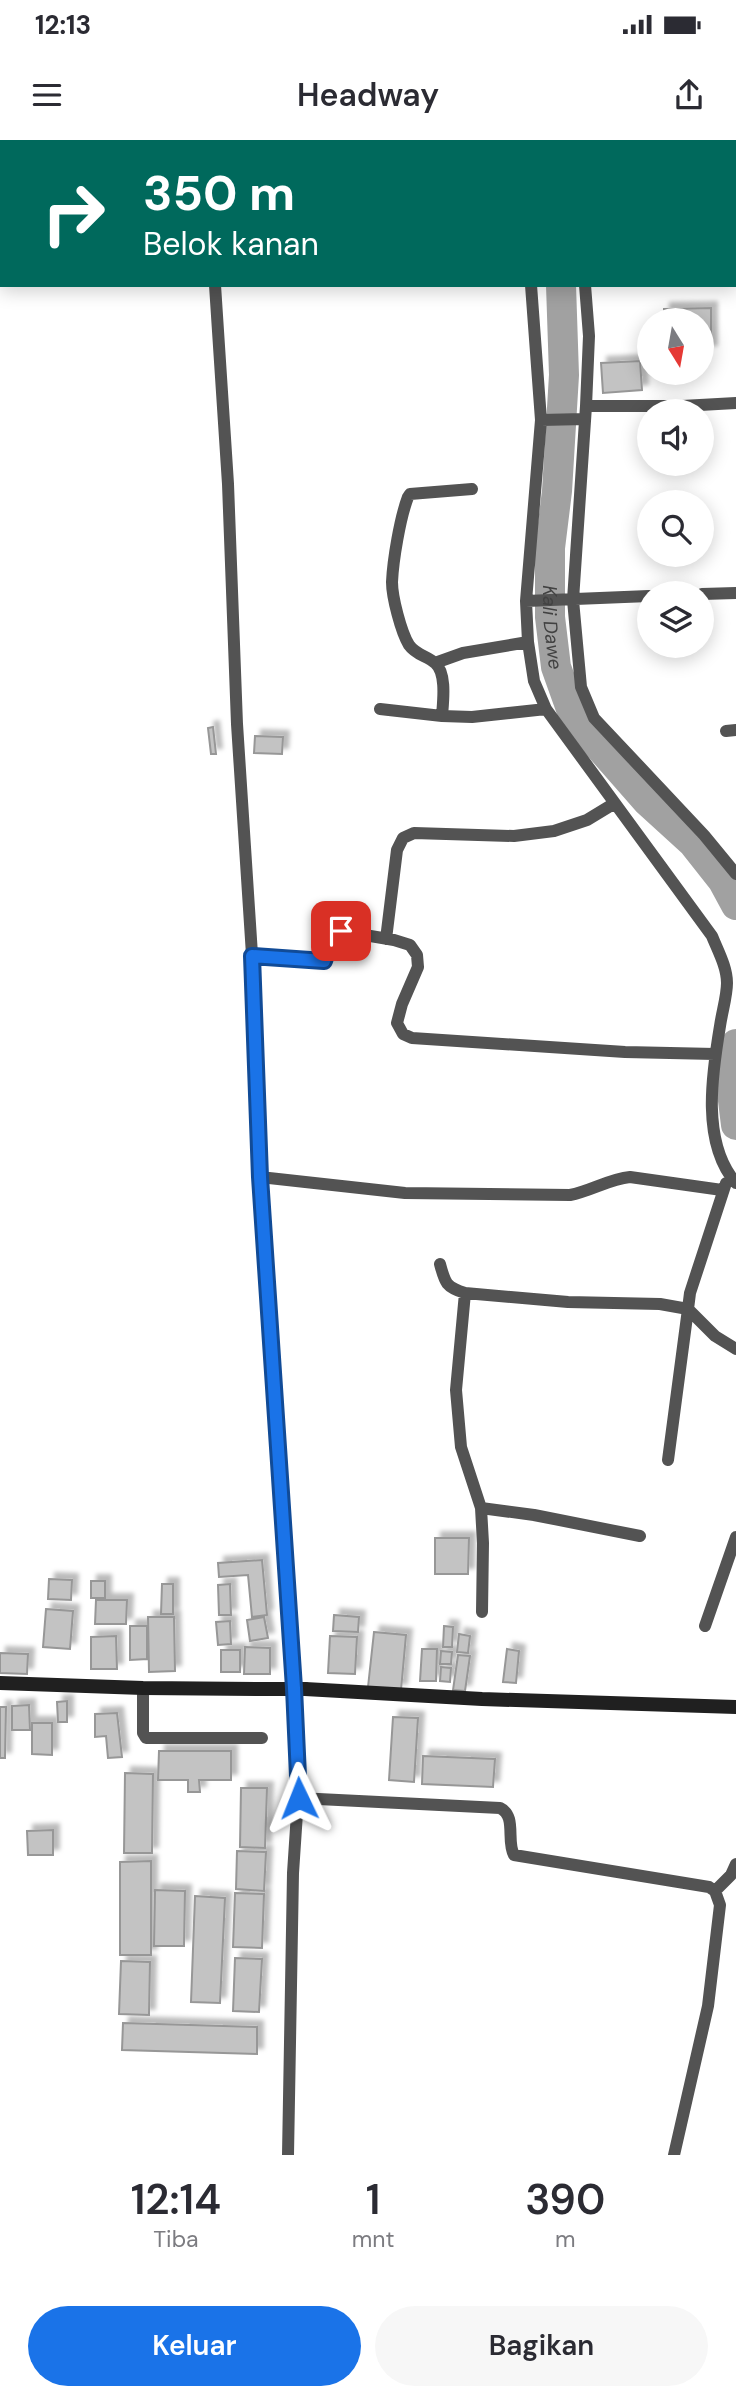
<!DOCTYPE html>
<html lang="id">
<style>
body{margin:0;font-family:"DM Sans",sans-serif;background:#f7f7f7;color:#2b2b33;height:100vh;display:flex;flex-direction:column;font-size:26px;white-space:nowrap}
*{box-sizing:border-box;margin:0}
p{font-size:23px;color:#7c7c81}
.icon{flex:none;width:38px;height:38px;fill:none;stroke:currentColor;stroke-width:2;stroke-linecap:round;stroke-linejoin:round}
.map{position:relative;height:2015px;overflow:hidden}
.sheet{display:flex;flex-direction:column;background:#fff;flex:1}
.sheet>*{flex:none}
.top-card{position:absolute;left:0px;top:0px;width:737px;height:147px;box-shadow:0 4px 18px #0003;background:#00695c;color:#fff;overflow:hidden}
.needle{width:46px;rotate:169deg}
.buttons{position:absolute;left:637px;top:168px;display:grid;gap:14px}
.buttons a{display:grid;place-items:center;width:77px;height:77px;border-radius:50%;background:#fff;box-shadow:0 4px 18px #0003;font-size:35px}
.pin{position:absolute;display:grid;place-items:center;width:60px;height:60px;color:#fff;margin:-30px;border-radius:14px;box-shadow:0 4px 10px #0006}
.me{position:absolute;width:77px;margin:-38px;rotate:358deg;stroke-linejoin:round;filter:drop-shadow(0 0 5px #0008)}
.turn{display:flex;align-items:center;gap:24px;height:147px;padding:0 28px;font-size:32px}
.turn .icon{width:91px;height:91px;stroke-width:2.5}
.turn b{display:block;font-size:49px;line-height:60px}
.eta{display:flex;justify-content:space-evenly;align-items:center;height:119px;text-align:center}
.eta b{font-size:42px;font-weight:600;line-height:49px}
.primary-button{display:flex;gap:14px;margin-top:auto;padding:14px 28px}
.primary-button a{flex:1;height:80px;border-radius:42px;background:#1a73e8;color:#fff;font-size:28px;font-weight:600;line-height:80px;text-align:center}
.primary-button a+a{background:#f7f7f7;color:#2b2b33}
.status{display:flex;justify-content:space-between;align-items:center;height:49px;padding:0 35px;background:#fff;direction:ltr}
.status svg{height:19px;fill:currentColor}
header{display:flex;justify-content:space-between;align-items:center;height:91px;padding:0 28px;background:#fff;font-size:32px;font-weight:600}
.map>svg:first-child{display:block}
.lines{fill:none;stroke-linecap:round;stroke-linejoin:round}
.river{stroke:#a1a1a1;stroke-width:30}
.building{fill:#c3c3c3;stroke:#979797;stroke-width:2;filter:url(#shadow)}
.minor{stroke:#535353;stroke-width:12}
.secondary{stroke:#202020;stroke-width:14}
.secondary-bridge{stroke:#202020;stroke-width:14}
.route-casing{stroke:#114b97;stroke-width:18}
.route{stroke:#1a73e8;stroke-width:12}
.labels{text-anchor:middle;stroke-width:5;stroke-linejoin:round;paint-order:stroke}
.water-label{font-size:19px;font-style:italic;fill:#424242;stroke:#fff}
</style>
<div class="status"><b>12:13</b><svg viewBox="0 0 49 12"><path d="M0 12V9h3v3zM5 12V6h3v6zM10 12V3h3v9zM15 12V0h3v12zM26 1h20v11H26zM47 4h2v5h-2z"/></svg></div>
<header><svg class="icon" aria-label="menu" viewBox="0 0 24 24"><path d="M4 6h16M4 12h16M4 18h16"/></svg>Headway<svg class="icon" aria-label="share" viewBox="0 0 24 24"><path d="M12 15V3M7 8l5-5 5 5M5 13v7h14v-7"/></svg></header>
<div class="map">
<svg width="736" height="2015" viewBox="0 0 736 2015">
<defs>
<filter id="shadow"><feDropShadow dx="6" dy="-6" stdDeviation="2" flood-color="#0004"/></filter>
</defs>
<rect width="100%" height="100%" fill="#fff"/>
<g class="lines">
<!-- river -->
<g class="river">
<path d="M 501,0 L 502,2"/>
<path id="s1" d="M 561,145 L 564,235 L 557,351 L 550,408 L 550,477 L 556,527 L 571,569 L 597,604 L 648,662 L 693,703 L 723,741 L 736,765"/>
<path d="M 736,904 L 729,928 L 736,985"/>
</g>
</g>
<!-- building -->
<path class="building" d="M 711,168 L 711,211 L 702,211 L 702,180 L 664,180 L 664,169 Z
M 640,221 L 642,250 L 603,253 L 601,223 Z
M 213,587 L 216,614 L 211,614 L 208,588 Z
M 255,596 L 283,597 L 282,614 L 254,613 Z
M 435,1398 L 469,1398 L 468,1434 L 435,1434 Z
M 262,1420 L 267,1475 L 252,1477 L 248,1435 L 219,1437 L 218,1423 Z
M 49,1439 L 72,1440 L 71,1460 L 48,1459 Z
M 91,1441 L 105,1441 L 105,1458 L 91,1458 Z
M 162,1444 L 173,1444 L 173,1474 L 161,1474 Z
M 230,1444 L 231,1475 L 219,1475 L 218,1445 Z
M 96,1460 L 127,1460 L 126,1484 L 95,1484 Z
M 46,1469 L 73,1471 L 70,1509 L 43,1507 Z
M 334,1475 L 359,1477 L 358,1492 L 333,1491 Z
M 148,1477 L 174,1477 L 175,1531 L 149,1532 Z
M 264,1477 L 268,1498 L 250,1501 L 247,1480 Z
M 230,1481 L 231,1504 L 218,1505 L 216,1482 Z
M 130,1486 L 147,1486 L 147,1519 L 130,1520 Z
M 444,1486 L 453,1487 L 452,1507 L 443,1507 Z
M 374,1492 L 406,1495 L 401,1550 L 368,1547 Z
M 459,1494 L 470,1496 L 468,1513 L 457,1512 Z
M 116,1496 L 117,1529 L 91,1529 L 91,1497 Z
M 330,1496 L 357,1497 L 355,1534 L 328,1533 Z
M 245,1507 L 270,1508 L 270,1534 L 244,1534 Z
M 422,1509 L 437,1509 L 436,1541 L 420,1541 Z
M 507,1509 L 519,1511 L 516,1543 L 503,1542 Z
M 221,1510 L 240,1510 L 240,1532 L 221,1532 Z
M 441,1511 L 452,1512 L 451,1524 L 440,1524 Z
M 0,1513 L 28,1514 L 27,1534 L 0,1533 Z
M 458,1515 L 470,1516 L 465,1551 L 453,1550 Z
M 441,1527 L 451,1528 L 450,1542 L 440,1541 Z
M 67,1561 L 67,1582 L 58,1582 L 57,1562 Z
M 29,1565 L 30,1590 L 12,1590 L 12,1566 Z
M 0,1567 L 6,1567 L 5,1618 L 0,1618 Z
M 117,1573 L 122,1617 L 108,1618 L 106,1596 L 95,1597 L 95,1574 Z
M 393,1577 L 418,1578 L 414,1642 L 389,1640 Z
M 32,1583 L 52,1583 L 52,1615 L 32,1614 Z
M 159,1611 L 231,1611 L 231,1640 L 199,1640 L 200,1652 L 188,1652 L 188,1640 L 158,1640 Z
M 423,1616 L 495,1619 L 493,1647 L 422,1644 Z
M 125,1633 L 153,1634 L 152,1713 L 124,1713 Z
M 241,1648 L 267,1648 L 265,1708 L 240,1707 Z
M 53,1690 L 53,1715 L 28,1715 L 27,1691 Z
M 237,1711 L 266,1712 L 264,1751 L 236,1749 Z
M 151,1721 L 151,1815 L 120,1815 L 120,1722 Z
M 155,1750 L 185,1751 L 184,1806 L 154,1806 Z
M 235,1753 L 264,1754 L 262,1808 L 233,1807 Z
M 195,1756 L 225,1758 L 220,1863 L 191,1862 Z
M 235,1818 L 262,1819 L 259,1872 L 233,1871 Z
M 121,1821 L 150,1822 L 149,1875 L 119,1874 Z
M 123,1883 L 257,1887 L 257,1914 L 122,1910 Z"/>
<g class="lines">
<!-- minor -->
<path class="minor" d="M 204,0 L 205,2
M 455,0 L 457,2
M 515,0 L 516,2
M 735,51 L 736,51
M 215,145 L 228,344 L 237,584 L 253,830 L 260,1037 L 294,1548 L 298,1658 L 293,1733 L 288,2015
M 531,145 L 541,280 L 526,461 L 528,502 L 534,541 L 546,569 L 712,796 C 718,811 727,827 727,843 C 727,856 722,872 720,886 C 712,934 701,1003 736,1043
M 585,145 L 589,196 L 586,266 L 573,460 L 581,547 L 594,578 L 704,695 L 736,734
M 586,266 L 682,266 L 736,263
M 541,280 L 584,279
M 472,349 L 410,354 L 408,357 C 400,378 393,420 392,442 C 392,457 401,492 409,505 C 416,515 427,516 435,523 C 447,533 443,562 442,576 L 472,577 L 546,569
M 702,454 L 736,453
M 526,461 L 649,456
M 435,523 L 463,513 L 528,502
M 380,569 L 442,576
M 726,591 L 736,590
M 386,799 L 397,710 L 403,698 L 414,693 L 514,696 L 554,691 L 587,680 L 615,663
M 252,816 L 324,821 L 332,797 L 341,791 L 394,800 L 410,805 L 417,815 L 418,827 L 402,864 L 397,883 L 403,894 L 412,898 L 625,912 L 715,914
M 260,1037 L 405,1053 L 570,1055 C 591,1051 609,1039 630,1037 L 722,1050
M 440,1124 C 445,1143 446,1147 465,1153 L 568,1162 L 660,1164 L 688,1169 L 690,1153 L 726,1043
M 465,1153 L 456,1250 L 461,1307 L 481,1368 L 483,1403 L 482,1472
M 688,1169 L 715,1196 L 736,1209
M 668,1320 L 688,1169
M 481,1368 L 534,1375 L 640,1396
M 705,1486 L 736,1397
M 143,1548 L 143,1593 L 146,1598 L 262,1598
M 298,1658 L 500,1668 C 517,1676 506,1701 514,1715 L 709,1747 L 715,1751 L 720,1765 L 708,1866 L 674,2015
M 715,1751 L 731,1735 L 736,1724"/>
<!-- secondary -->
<path class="secondary" d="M 0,1543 L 143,1548 L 268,1549
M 305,1549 L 482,1559 L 736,1567"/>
<!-- secondary-bridge -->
<path class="secondary-bridge" d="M 268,1549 L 305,1549"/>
</g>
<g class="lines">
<defs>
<path id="route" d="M 299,1658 L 294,1548 L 260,1037 L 252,816 L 324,821 L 332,797 L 341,791"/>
</defs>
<!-- route casing -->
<use href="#route" class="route-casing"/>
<!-- route -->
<use href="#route" class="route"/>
</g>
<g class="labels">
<!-- water labels -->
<g class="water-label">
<text dy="7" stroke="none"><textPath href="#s1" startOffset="343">Kali Dawe</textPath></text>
</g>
</g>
</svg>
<div class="buttons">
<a><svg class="needle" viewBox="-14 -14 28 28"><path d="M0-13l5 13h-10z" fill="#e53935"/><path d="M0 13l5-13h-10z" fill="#7c7c81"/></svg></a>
<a><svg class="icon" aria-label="sound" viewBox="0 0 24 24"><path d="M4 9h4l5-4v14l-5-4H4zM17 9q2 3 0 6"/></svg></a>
<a><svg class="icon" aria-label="search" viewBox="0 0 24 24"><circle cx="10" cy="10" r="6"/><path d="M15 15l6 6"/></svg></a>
<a><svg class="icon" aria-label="layers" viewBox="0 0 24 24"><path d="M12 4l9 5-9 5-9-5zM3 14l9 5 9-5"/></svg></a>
</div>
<div class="pin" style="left:341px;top:791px;background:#d93025"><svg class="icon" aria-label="arrive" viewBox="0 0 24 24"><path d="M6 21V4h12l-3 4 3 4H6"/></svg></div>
<svg class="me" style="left:299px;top:1658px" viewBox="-20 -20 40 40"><path d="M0-17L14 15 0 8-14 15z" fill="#1a73e8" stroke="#fff" stroke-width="4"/></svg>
<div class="top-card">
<div class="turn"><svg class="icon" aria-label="right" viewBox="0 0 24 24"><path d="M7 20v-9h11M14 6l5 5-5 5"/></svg><div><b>350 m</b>Belok kanan</div></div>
</div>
</div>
<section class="sheet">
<div class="eta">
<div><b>12:14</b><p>Tiba</p></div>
<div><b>1</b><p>mnt</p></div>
<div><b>390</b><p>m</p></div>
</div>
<div class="primary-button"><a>Keluar</a><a>Bagikan</a></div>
</section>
